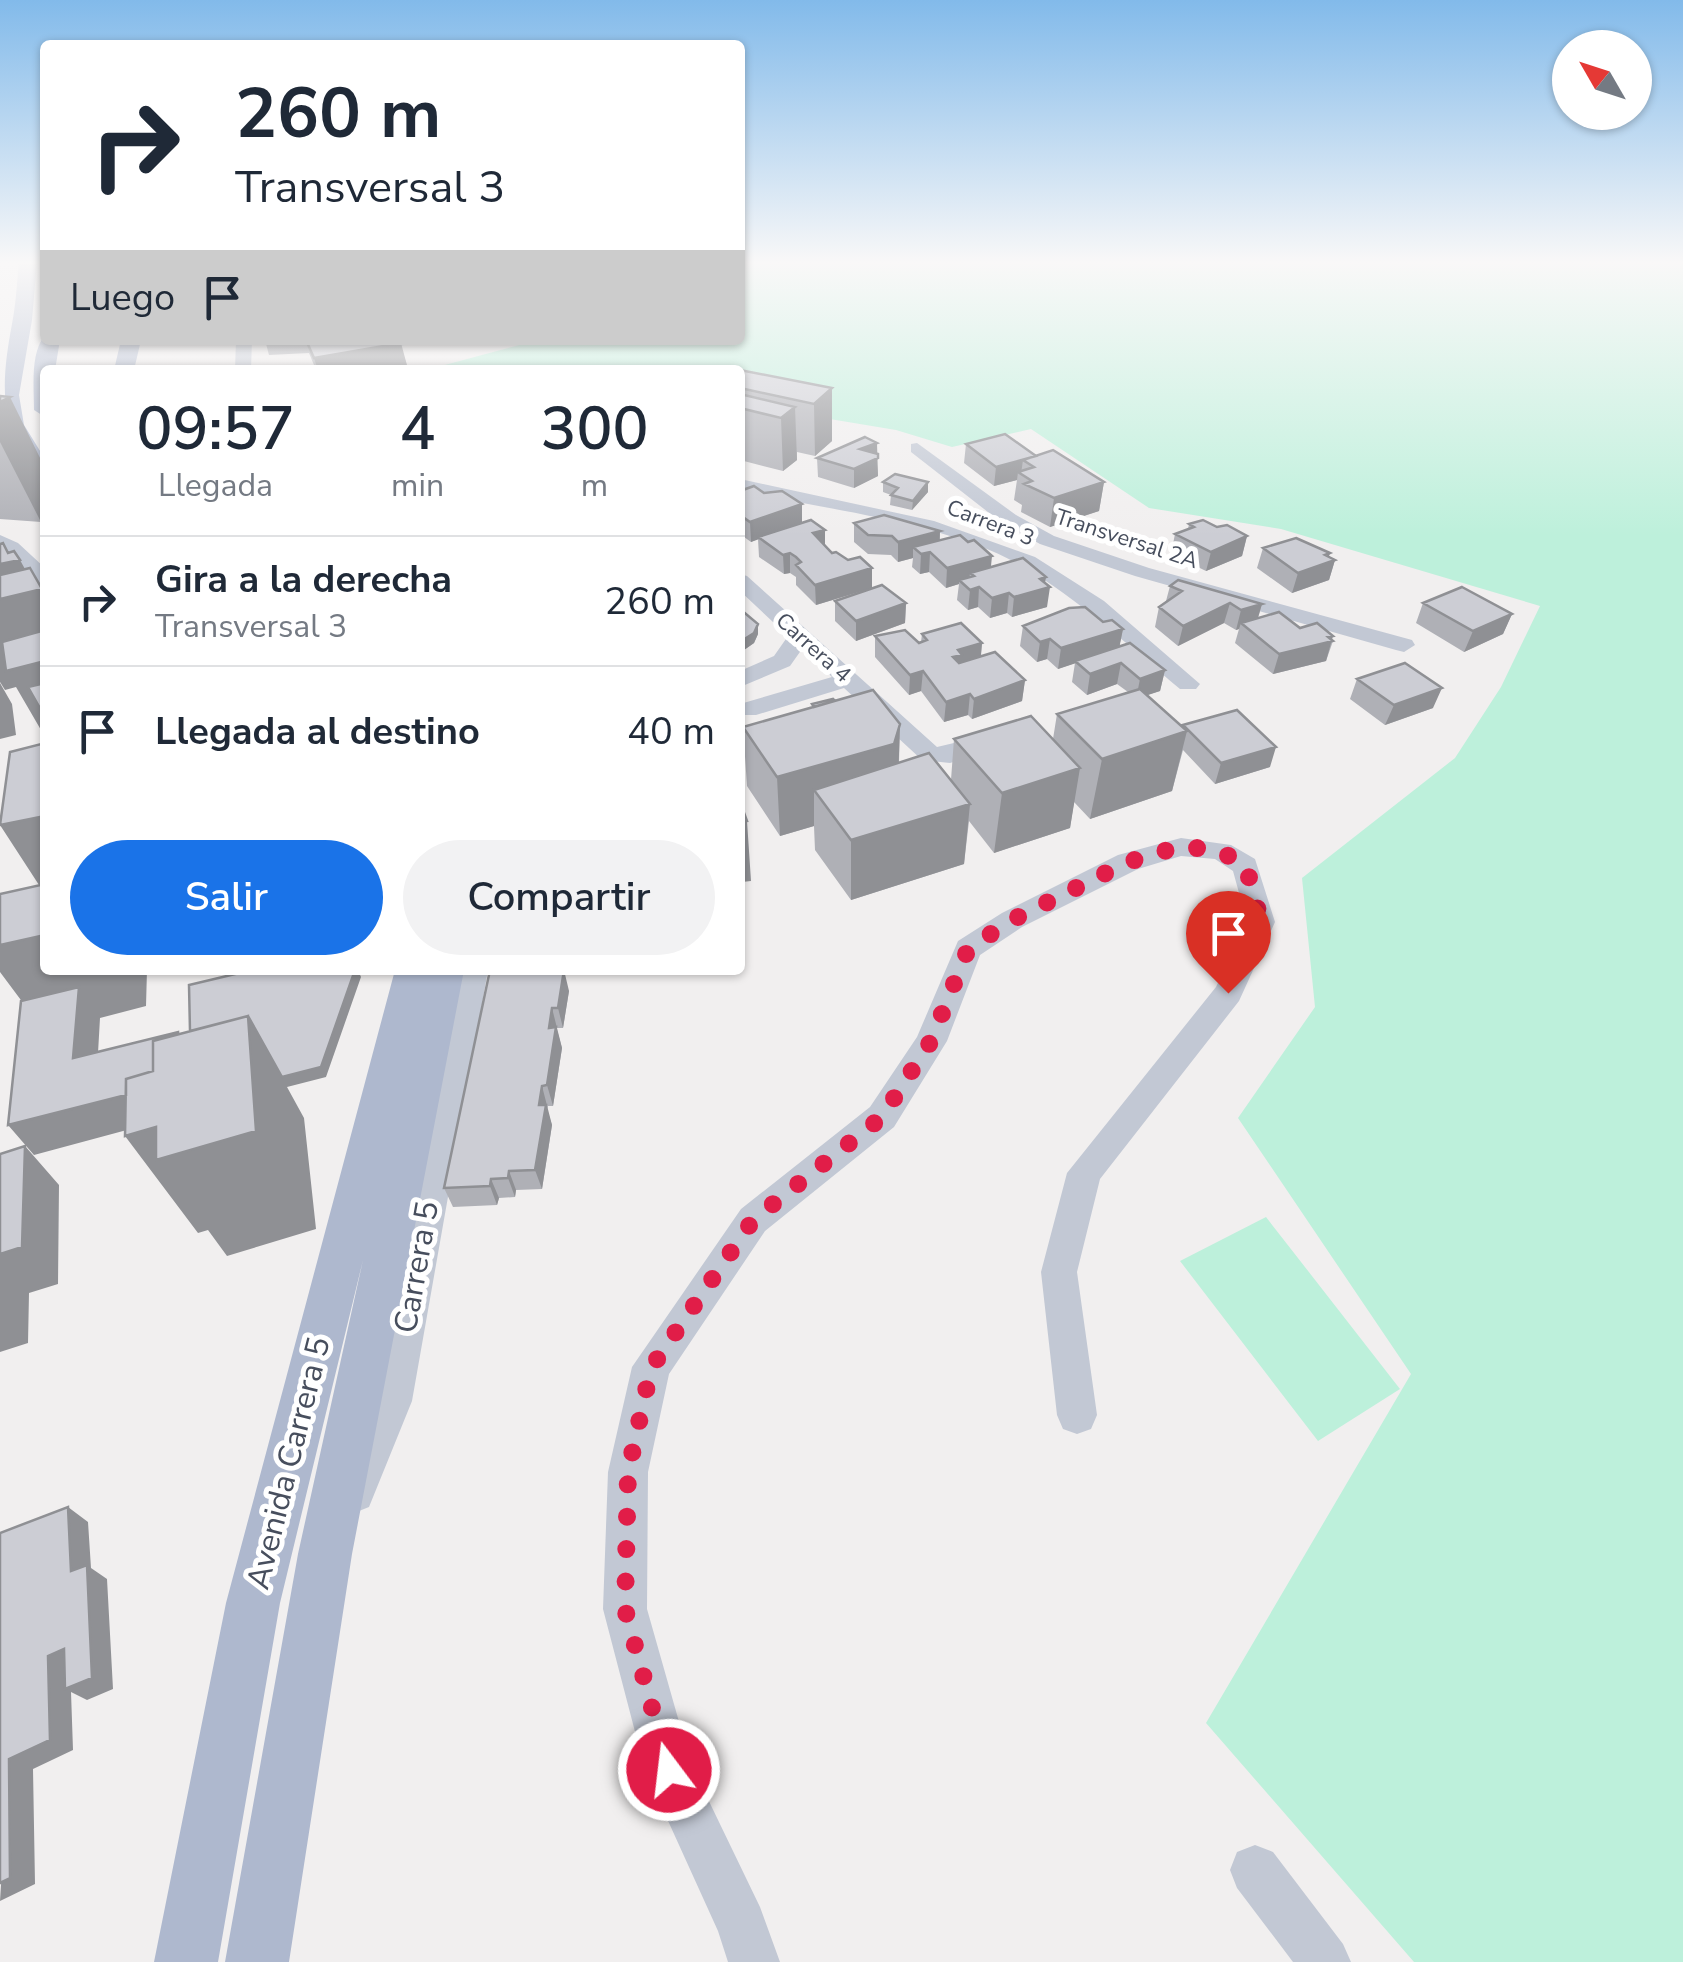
<!DOCTYPE html>
<html lang="es">
<style>
body{margin:0;font-family:"Nunito Sans",sans-serif;background:#f2f2f3;color:#1f2937;height:100vh;display:flex;flex-direction:column;font-size:38px;white-space:nowrap}
*{box-sizing:border-box;margin:0}
p{font-size:32px;color:#747a83}
.icon{flex:none;width:55px;height:55px;fill:none;stroke:currentColor;stroke-width:2;stroke-linecap:round;stroke-linejoin:round}
.map{position:relative;flex:1;overflow:hidden}
.panel{position:absolute;left:40px;top:365px;width:705px;height:610px;display:flex;flex-direction:column;background:#fff;border-radius:10px;box-shadow:0 2px 8px #0004}
.panel>*{flex:none}
.hud{position:absolute;left:40px;top:40px;width:705px;height:305px;border-radius:10px;box-shadow:0 2px 8px #0004;background:#fff;color:#1f2937;overflow:hidden}
.needle{width:65px;rotate:309deg}
.buttons{position:absolute;left:1552px;top:30px;display:grid;gap:20px}
.buttons a{display:grid;place-items:center;width:100px;height:100px;border-radius:50%;background:#fff;box-shadow:0 2px 8px #0004;font-size:50px}
.pin{position:absolute;display:grid;place-items:center;width:85px;height:85px;color:#fff;margin:-102px -42px;border-radius:50% 50% 50% 0;rotate:-45deg;box-shadow:0 0 10px #0007}
.pin .icon{rotate:45deg}
.me{position:absolute;width:110px;margin:-55px;rotate:345deg;stroke-linejoin:round;filter:drop-shadow(0 0 8px #0008)}
.turn{display:flex;align-items:center;gap:35px;height:210px;padding:0 30px;font-size:45px}
.turn .icon{width:130px;height:130px;stroke-width:2.5}
.turn b{display:block;font-size:70px;line-height:85px}
.then{display:flex;align-items:center;height:95px;padding:0 30px;background:#0003;gap:20px;font-size:38px}
.eta{display:flex;justify-content:space-evenly;align-items:center;height:170px;text-align:center}
.eta b{font-size:60px;font-weight:600;line-height:70px}
.primary-button{display:flex;gap:20px;margin-top:auto;padding:20px 30px}
.primary-button a{flex:1;height:115px;border-radius:60px;background:#1a73e8;color:#fff;font-size:40px;font-weight:600;line-height:115px;text-align:center}
.primary-button a+a{background:#f2f2f3;color:#1f2937}
ul{padding:0;list-style:none}
li{display:flex;align-items:center;gap:30px;height:130px;padding:0 30px;border-top:2px solid #e0e1e3}
li div{flex:1}
li b{display:block;font-size:38px}
li em{font-style:normal}
.map>svg:first-child{display:block}
.green{fill:#bdf0db}
.lines{fill:none;stroke-linecap:round;stroke-linejoin:round}
.minor{fill:#c2c8d4;fill-rule:evenodd}
.major{fill:#aeb8ce;fill-rule:evenodd}
.wall{fill:#afb0b6}
.shaded-wall{fill:#8f9094}
.building{fill:#cccdd4;stroke:#8f9094;stroke-width:2.5}
.route{stroke:#e11d48;stroke-width:18;stroke-dasharray:0 32.4}
.labels{text-anchor:middle;stroke-width:10;stroke-linejoin:round;paint-order:stroke}
.far-street-label{font-size:22px;fill:#474e5d;stroke:#fff}
.near-street-label{font-size:32px;fill:#474e5d;stroke:#fff}
</style>
<div class="map">
<svg width="1683" height="1962" viewBox="0 0 1683 1962">
<rect width="100%" height="100%" fill="#f1efef"/>
<!-- green -->
<path class="green" d="M 740,261 L 1683,261 L 1683,1962 L 1414,1962 L 1206,1723 L 1411,1374 L 1238,1118 L 1315,1007 L 1302,878 L 1455,758 L 1501,687 L 1540,606 L 1281,529 L 1149,508 L 1031,429 L 952,447 L 896,430 L 740,404 L 740,370 L 426,370 L 538,340 L 740,340 Z
M 1266,1217 L 1400,1389 L 1318,1441 L 1180,1261 Z"/>
<g class="lines">
<!-- minor -->
<path class="minor" d="M 236,340 L 252,340 L 251,370 L 235,370 Z
M 370,340 L 426,340 L 387,349 Z
M 917,443 L 1016,515 L 1054,536 L 1149,568 L 1412,640 L 1415,645 L 1404,652 L 1396,650 L 1135,576 L 1040,544 L 1002,523 L 911,452 L 911,444 Z
M 740,479 L 934,521 L 1035,557 L 1104,601 L 1200,684 L 1196,689 L 1180,689 C 1129,646 1080,600 1022,566 C 948,523 825,509 740,491 Z
M 0,535 L 18,543 L 45,568 L 45,586 L 38,584 L 0,549 Z
M 740,574 L 747,576 L 937,747 L 992,734 L 1004,742 L 1001,747 L 950,763 L 922,760 L 844,688 L 756,715 L 740,715 L 740,704 L 832,677 L 802,649 L 790,666 L 740,687 L 740,671 L 774,656 L 788,636 L 740,591 Z
M 1181,838 L 1231,845 L 1255,859 L 1275,922 L 1239,1001 L 1100,1179 L 1077,1272 L 1097,1415 L 1091,1429 L 1077,1434 L 1063,1429 L 1057,1415 L 1041,1272 L 1067,1173 L 1216,987 L 1247,922 L 1233,871 L 1215,859 L 1181,856 L 1138,869 L 1022,927 L 980,955 L 947,1041 L 894,1127 L 765,1231 L 669,1374 L 648,1472 L 647,1609 L 691,1764 L 760,1907 L 780,1962 L 728,1962 L 718,1931 L 645,1770 L 603,1609 L 608,1472 L 632,1367 L 741,1209 L 870,1107 L 917,1037 L 958,941 L 1002,913 L 1118,855 Z
M 458,970 L 488,970 L 412,1401 L 369,1507 L 354,1513 L 339,1507 L 333,1492 L 372,1401 Z
M 1255,1845 L 1273,1852 L 1343,1944 L 1351,1962 L 1293,1962 L 1237,1888 L 1230,1870 L 1237,1852 Z"/>
<!-- major -->
<path class="major" d="M 19,261 L 37,261 L 32,320 L 19,395 L 24,425 L 45,459 L 45,481 C 34,478 29,470 22,461 C 0,413 2,377 12,324 C 16,304 17,282 19,261 Z
M 45,335 L 45,340 L 60,340 L 55,370 L 45,370 L 45,417 L 34,410 C 34,387 30,353 45,335 Z
M 121,340 L 141,340 L 134,370 L 114,370 Z
M 395,970 L 464,970 L 352,1554 L 289,1962 L 225,1962 L 298,1554 L 363,1260 L 280,1603 L 218,1962 L 154,1962 L 226,1603 Z"/>
</g>
<!-- wall -->
<path class="wall" d="M 265,340 L 399,340 L 408,369 L 316,370 L 309,353 L 269,355 Z
M 740,370 L 832,388 L 832,441 L 815,456 L 797,452 L 797,460 L 783,471 L 740,460 Z
M 0,396 L 45,468 L 45,519 L 41,522 L 0,519 Z
M 966,444 L 1036,456 L 1104,482 L 1099,511 L 1050,527 L 1021,512 L 1022,505 L 1014,500 L 1017,480 L 994,486 L 964,463 Z
M 876,454 L 878,476 L 854,488 L 818,477 L 817,458 Z
M 883,482 L 928,492 L 912,510 L 890,505 L 891,495 L 883,492 Z
M 740,491 L 764,493 L 802,504 L 802,523 L 825,530 L 825,546 L 872,588 L 816,605 L 796,585 L 796,577 L 790,573 L 784,574 L 759,557 L 758,539 L 751,542 L 740,534 Z
M 854,523 L 940,531 L 940,540 L 991,567 L 1045,583 L 1047,607 L 1012,617 L 1007,613 L 990,618 L 978,607 L 968,610 L 957,600 L 959,584 L 946,588 L 929,572 L 920,574 L 912,567 L 913,558 L 898,562 L 891,555 L 868,554 L 854,542 Z
M 1189,524 L 1217,527 L 1247,536 L 1242,556 L 1206,571 L 1171,554 L 1175,534 L 1188,529 Z
M 1263,548 L 1329,557 L 1335,560 L 1329,580 L 1292,593 L 1257,568 Z
M 1170,586 L 1262,604 L 1258,618 L 1300,628 L 1333,641 L 1326,661 L 1273,674 L 1235,643 L 1239,629 L 1236,630 L 1224,623 L 1178,646 L 1155,627 L 1159,607 L 1166,601 Z
M 835,601 L 906,603 L 905,623 L 856,641 L 835,621 Z
M 1423,603 L 1512,614 L 1503,634 L 1464,652 L 1416,623 Z
M 740,609 L 758,634 L 754,643 L 744,650 L 740,648 Z
M 1103,622 L 1123,629 L 1119,647 L 1165,670 L 1160,691 L 1147,695 L 1182,727 L 1183,725 L 1270,767 L 1215,784 L 1183,750 L 1172,791 L 1090,819 L 1074,802 L 1070,828 L 994,853 L 969,821 L 964,864 L 851,900 L 815,850 L 814,826 L 780,836 L 747,786 L 743,727 L 812,707 L 812,704 L 835,701 L 900,724 L 899,763 L 951,780 L 954,739 L 1053,739 L 1057,714 L 1128,692 L 1117,684 L 1087,695 L 1072,682 L 1075,663 L 1058,669 L 1047,659 L 1037,662 L 1020,646 L 1023,626 Z
M 922,634 L 982,643 L 981,656 L 1025,680 L 1022,701 L 972,719 L 968,715 L 944,722 L 921,691 L 909,695 L 875,657 L 875,636 L 919,643 L 921,642 Z
M 1357,679 L 1433,708 L 1385,725 L 1350,699 Z
M 490,970 L 547,970 L 569,991 L 563,1028 L 557,1028 L 557,1030 L 562,1048 L 553,1106 L 548,1106 L 547,1110 L 552,1125 L 542,1189 L 516,1190 L 515,1197 L 499,1198 L 497,1205 L 453,1207 L 444,1188 Z"/>
<!-- shaded-wall -->
<path class="shaded-wall" d="M 401,343 L 408,369 L 318,370 L 314,358 Z
M 832,388 L 832,441 L 815,456 L 814,404 Z
M 10,397 L 45,468 L 45,519 L 41,522 L 0,442 L 0,402 Z
M 795,407 L 797,460 L 783,471 L 781,418 Z
M 877,443 L 878,476 L 854,488 L 854,469 L 860,449 Z
M 1023,460 L 1021,474 L 1018,472 L 1017,480 L 994,486 L 996,467 Z
M 928,482 L 928,492 L 912,510 L 913,501 Z
M 1104,482 L 1099,511 L 1050,527 L 1054,498 Z
M 802,504 L 802,523 L 751,542 L 750,522 Z
M 825,530 L 825,549 L 813,533 Z
M 940,531 L 939,550 L 930,553 L 929,572 L 920,574 L 921,554 L 913,547 L 913,558 L 898,562 L 898,542 Z
M 1247,536 L 1242,556 L 1206,571 L 1211,552 Z
M 0,544 L 10,562 L 20,560 L 37,591 L 42,589 L 45,595 L 45,728 L 41,730 L 16,687 L 5,690 L 0,682 Z
M 790,553 L 790,573 L 784,574 L 783,555 Z
M 1330,553 L 1327,563 L 1335,560 L 1329,580 L 1292,593 L 1298,573 Z
M 992,556 L 990,576 L 974,576 L 970,573 L 969,581 L 959,580 L 959,584 L 946,588 L 947,568 Z
M 872,568 L 872,588 L 816,605 L 815,585 Z
M 1046,577 L 1044,589 L 1050,587 L 1047,607 L 1012,617 L 1014,597 L 1040,579 Z
M 979,587 L 978,607 L 968,610 L 970,590 Z
M 1009,593 L 1007,613 L 990,618 L 992,598 Z
M 906,603 L 905,623 L 856,641 L 856,621 Z
M 1230,603 L 1224,623 L 1178,646 L 1183,626 Z
M 1262,604 L 1256,624 L 1241,623 L 1239,629 L 1236,630 L 1241,610 Z
M 1512,614 L 1503,634 L 1464,652 L 1473,631 Z
M 758,624 L 758,634 L 754,643 L 744,650 L 743,640 Z
M 1123,629 L 1119,649 L 1058,669 L 1061,648 Z
M 1333,636 L 1326,661 L 1273,674 L 1279,654 Z
M 1050,639 L 1047,659 L 1037,662 L 1040,642 Z
M 982,643 L 980,664 L 952,678 L 953,657 L 958,650 Z
M 1121,663 L 1117,684 L 1087,695 L 1090,674 Z
M 1165,670 L 1160,691 L 1136,699 L 1140,679 Z
M 923,671 L 921,691 L 909,695 L 910,675 Z
M 1025,680 L 1022,701 L 972,719 L 974,699 Z
M 0,683 L 12,704 L 16,735 L 0,739 Z
M 1442,688 L 1433,708 L 1385,725 L 1394,705 Z
M 970,694 L 968,715 L 944,722 L 946,702 Z
M 900,724 L 898,783 L 814,790 L 814,826 L 780,836 L 777,777 Z
M 1187,731 L 1172,791 L 1090,819 L 1102,759 Z
M 1276,747 L 1270,767 L 1215,784 L 1221,763 Z
M 1080,768 L 1070,828 L 994,853 L 1002,793 Z
M 970,804 L 964,864 L 851,900 L 851,840 Z
M 45,816 L 45,884 L 39,885 L 0,825 Z
M 747,821 L 751,881 L 742,882 L 743,894 L 740,895 L 740,822 Z
M 45,933 L 45,970 L 147,970 L 146,1006 L 100,1018 L 96,1088 L 44,1031 L 0,972 L 0,945 Z
M 355,970 L 358,970 L 361,977 L 326,1077 L 287,1087 L 304,1118 L 316,1229 L 227,1256 L 208,1230 L 198,1233 L 125,1136 L 253,1096 L 34,1155 L 8,1125 L 178,1032 L 197,1062 L 248,1016 Z
M 564,970 L 569,991 L 563,1028 L 558,1008 Z
M 552,1008 L 562,1048 L 553,1106 L 547,1085 L 549,1028 Z
M 542,1086 L 552,1125 L 542,1189 L 535,1170 L 539,1105 Z
M 25,1146 L 59,1185 L 58,1284 L 29,1293 L 28,1343 L 0,1352 L 0,1254 Z
M 509,1171 L 516,1190 L 515,1197 L 508,1178 Z
M 491,1179 L 499,1198 L 497,1205 L 490,1186 Z
M 68,1507 L 88,1522 L 91,1568 L 107,1579 L 113,1689 L 87,1700 L 71,1692 L 73,1750 L 33,1769 L 35,1884 L 0,1901 L 9,1759 L 48,1656 L 71,1571 Z"/>
<!-- building -->
<path class="building" d="M 306,340 L 399,340 L 401,343 L 314,358 Z
M 635,368 L 658,369 L 634,370 Z
M 740,370 L 832,388 L 814,404 L 740,388 Z
M 740,394 L 795,407 L 781,418 L 740,408 Z
M 0,396 L 10,397 L 0,402 Z
M 1005,434 L 1036,456 L 996,467 L 966,444 Z
M 865,437 L 877,443 L 860,449 L 878,454 L 878,458 L 854,469 L 817,458 Z
M 1053,450 L 1104,482 L 1054,498 L 1024,484 L 1032,481 L 1018,472 L 1034,467 L 1023,460 Z
M 895,474 L 928,482 L 913,501 L 891,495 L 898,488 L 883,482 Z
M 754,486 L 764,493 L 782,491 L 802,504 L 750,522 L 740,515 L 740,491 Z
M 884,515 L 940,531 L 898,542 L 892,536 L 868,535 L 854,523 Z
M 811,520 L 825,530 L 813,533 L 832,553 L 836,552 L 848,560 L 860,557 L 872,568 L 815,585 L 796,565 L 801,562 L 796,557 L 790,553 L 783,555 L 758,537 Z
M 1203,520 L 1217,527 L 1227,525 L 1247,536 L 1211,552 L 1175,534 L 1194,527 L 1189,524 Z
M 960,535 L 968,542 L 974,540 L 992,556 L 947,568 L 930,552 L 921,554 L 913,547 Z
M 1296,538 L 1330,553 L 1325,555 L 1335,560 L 1298,573 L 1263,548 Z
M 3,543 L 8,553 L 14,551 L 20,560 L 0,564 L 0,544 Z
M 1023,558 L 1046,577 L 1040,579 L 1050,587 L 1014,597 L 1009,593 L 992,598 L 979,587 L 970,590 L 959,580 L 974,576 L 970,573 Z
M 30,568 L 42,589 L 0,599 L 0,575 Z
M 1178,580 L 1262,604 L 1241,610 L 1230,603 L 1183,626 L 1159,607 L 1182,591 L 1170,586 Z
M 882,585 L 906,603 L 856,621 L 835,601 Z
M 1462,587 L 1512,614 L 1473,631 L 1423,603 Z
M 1085,607 L 1103,622 L 1112,620 L 1123,629 L 1061,648 L 1050,639 L 1040,642 L 1023,626 L 1069,608 Z
M 740,609 L 758,624 L 754,633 L 743,640 L 740,638 Z
M 1279,612 L 1300,628 L 1317,623 L 1333,636 L 1328,637 L 1333,641 L 1279,654 L 1241,623 Z
M 961,623 L 982,643 L 958,650 L 962,655 L 953,657 L 959,663 L 995,652 L 1025,680 L 974,699 L 970,694 L 946,702 L 923,671 L 910,675 L 875,636 L 905,630 L 919,643 L 927,640 L 922,634 Z
M 45,630 L 45,661 L 6,671 L 2,642 Z
M 1130,643 L 1165,670 L 1140,679 L 1121,663 L 1090,674 L 1075,661 Z
M 1405,663 L 1442,688 L 1394,705 L 1357,679 Z
M 45,683 L 45,717 L 28,687 Z
M 1140,689 L 1187,731 L 1102,759 L 1057,714 Z
M 873,690 L 900,724 L 894,744 L 777,777 L 743,727 Z
M 833,699 L 835,701 L 814,707 L 812,704 Z
M 1237,710 L 1276,747 L 1221,763 L 1183,725 Z
M 1031,716 L 1080,768 L 1002,793 L 954,739 Z
M 45,743 L 45,816 L 0,825 L 10,752 Z
M 929,753 L 970,804 L 851,840 L 814,790 Z
M 740,802 L 747,821 L 740,822 Z
M 45,884 L 45,935 L 0,945 L 0,894 Z
M 252,970 L 355,970 L 321,1067 L 282,1077 L 248,1016 L 190,1031 L 189,985 Z
M 490,970 L 564,970 L 558,1008 L 552,1008 L 549,1028 L 556,1027 L 547,1085 L 542,1086 L 539,1105 L 546,1105 L 535,1170 L 509,1171 L 508,1178 L 491,1179 L 490,1186 L 444,1188 Z
M 79,987 L 73,1058 L 178,1032 L 178,1034 L 153,1041 L 153,1071 L 126,1079 L 126,1095 L 8,1125 L 21,1001 Z
M 248,1016 L 256,1131 L 156,1160 L 156,1127 L 125,1136 L 126,1079 L 153,1071 L 153,1041 Z
M 25,1146 L 22,1247 L 0,1254 L 0,1154 Z
M 68,1507 L 71,1571 L 87,1565 L 92,1678 L 65,1689 L 64,1649 L 48,1656 L 50,1740 L 9,1759 L 10,1878 L 0,1883 L 0,1533 Z"/>
<!-- sky -->
<linearGradient id="sky" x2="0" y2="1"><stop stop-color="#82baea"/><stop offset="0.49" stop-color="#f9f8f8"/><stop offset="1" stop-color="#f9f8f8" stop-opacity="0"/></linearGradient>
<rect width="1683" height="536" fill="url(#sky)"/>
<g class="lines">
<!-- route -->
<path class="route" d="M 669,1770 L 625,1609 L 628,1472 L 651,1368 L 753,1220 L 882,1117 L 931,1041 L 968,949 L 1012,920 L 1128,862 L 1181,846 L 1220,851 L 1246,866 L 1261,922 L 1228,993"/>
</g>
<g class="labels">
<!-- far-street labels -->
<g class="far-street-label">
<text transform="translate(991 522) rotate(21)" y="8">Carrera 3</text>
<text transform="translate(1127 538) rotate(18)" y="8">Transversal 2A</text>
<text transform="translate(814 647) rotate(42)" y="8">Carrera 4</text>
</g>
<!-- near-street labels -->
<g class="near-street-label">
<text transform="translate(416 1267) rotate(-80)" y="11">Carrera 5</text>
<text transform="translate(288 1463) rotate(-76)" y="11">Avenida Carrera 5</text>
</g>
</g>
</svg>
<div class="buttons">
<a><svg class="needle" viewBox="-14 -14 28 28"><path d="M0-13l5 13h-10z" fill="#e53935"/><path d="M0 13l5-13h-10z" fill="#747a83"/></svg></a>
</div>
<div class="pin" style="left:1228px;top:993px;background:#d93025"><svg class="icon" aria-label="arrive" viewBox="0 0 24 24"><path d="M6 21V4h12l-3 4 3 4H6"/></svg></div>
<svg class="me" style="left:669px;top:1770px" viewBox="-20 -20 40 40"><circle r="17" fill="#e11d48" stroke="#fff" stroke-width="3"/><path d="M0-11L8 9 0 5-8 9z" fill="#fff"/></svg>
<div class="hud">
<div class="turn"><svg class="icon" aria-label="right" viewBox="0 0 24 24"><path d="M7 20v-9h11M14 6l5 5-5 5"/></svg><div><b>260 m</b>Transversal 3</div></div>
<div class="then">Luego<svg class="icon" aria-label="arrive" viewBox="0 0 24 24"><path d="M6 21V4h12l-3 4 3 4H6"/></svg></div>
</div>
<section class="panel">
<div class="eta">
<div><b>09:57</b><p>Llegada</p></div>
<div><b>4</b><p>min</p></div>
<div><b>300</b><p>m</p></div>
</div>
<ul>
<li><svg class="icon" aria-label="right" viewBox="0 0 24 24"><path d="M7 20v-9h11M14 6l5 5-5 5"/></svg><div><b>Gira a la derecha</b><p>Transversal 3</p></div><em>260 m</em></li>
<li><svg class="icon" aria-label="arrive" viewBox="0 0 24 24"><path d="M6 21V4h12l-3 4 3 4H6"/></svg><div><b>Llegada al destino</b></div><em>40 m</em></li>
</ul>
<div class="primary-button"><a>Salir</a><a>Compartir</a></div>
</section>
</div>
